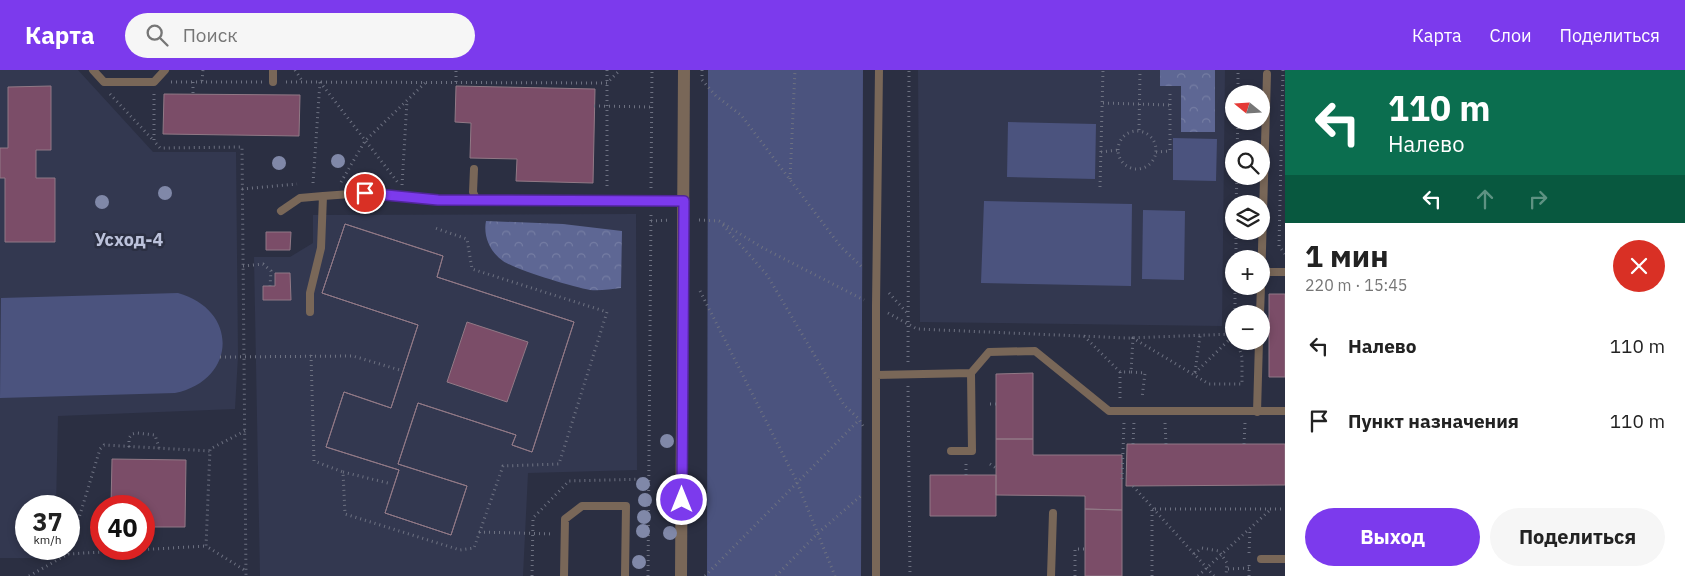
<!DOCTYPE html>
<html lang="ru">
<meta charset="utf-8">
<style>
body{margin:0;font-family:"IBM Plex Sans",sans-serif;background:#f6f6f6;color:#222;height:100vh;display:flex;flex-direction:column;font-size:19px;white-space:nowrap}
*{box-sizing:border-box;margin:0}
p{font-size:16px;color:#767676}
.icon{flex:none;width:28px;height:28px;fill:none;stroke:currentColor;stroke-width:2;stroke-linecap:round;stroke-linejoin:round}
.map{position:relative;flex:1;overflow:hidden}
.side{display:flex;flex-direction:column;background:#fff;width:400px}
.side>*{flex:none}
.banner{background:#0b6e4f;color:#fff;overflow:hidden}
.needle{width:32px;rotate:288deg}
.tools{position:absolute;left:1225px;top:15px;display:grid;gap:10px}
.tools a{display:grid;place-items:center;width:45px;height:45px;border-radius:50%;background:#fff;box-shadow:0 2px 8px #0003;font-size:25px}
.speed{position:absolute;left:15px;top:425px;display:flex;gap:10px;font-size:25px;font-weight:700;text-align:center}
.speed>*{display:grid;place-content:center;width:65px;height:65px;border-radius:50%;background:#fff;box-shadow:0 2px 8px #0003;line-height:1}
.speed small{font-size:12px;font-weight:400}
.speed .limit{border:8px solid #d22;background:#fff;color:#111}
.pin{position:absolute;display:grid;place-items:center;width:42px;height:42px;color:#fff;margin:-21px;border:2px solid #fff;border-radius:50%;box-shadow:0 1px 5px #0007}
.me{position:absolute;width:55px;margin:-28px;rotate:0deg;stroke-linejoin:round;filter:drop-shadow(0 0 4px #0008)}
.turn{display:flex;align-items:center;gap:18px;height:105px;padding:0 20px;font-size:22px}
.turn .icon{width:65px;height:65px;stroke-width:2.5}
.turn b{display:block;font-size:35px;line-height:42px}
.lanes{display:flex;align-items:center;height:48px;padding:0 20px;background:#0003;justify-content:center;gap:25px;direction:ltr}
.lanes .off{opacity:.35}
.round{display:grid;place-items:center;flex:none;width:52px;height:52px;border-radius:26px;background:#f6f6f6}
.headline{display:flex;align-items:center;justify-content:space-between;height:85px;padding:0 20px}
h1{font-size:30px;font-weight:800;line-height:38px}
.cta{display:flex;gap:10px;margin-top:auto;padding:10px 20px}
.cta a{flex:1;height:58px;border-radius:30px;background:#7c3aed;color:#fff;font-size:20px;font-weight:800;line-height:58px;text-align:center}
.cta a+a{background:#f6f6f6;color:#222}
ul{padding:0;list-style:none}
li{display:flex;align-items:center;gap:15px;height:75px;padding:0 20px}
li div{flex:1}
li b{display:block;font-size:19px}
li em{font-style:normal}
header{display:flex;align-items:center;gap:30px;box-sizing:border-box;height:70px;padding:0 25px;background:#7c3aed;color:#fff}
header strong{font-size:24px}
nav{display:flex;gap:28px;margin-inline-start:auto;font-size:18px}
.search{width:350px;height:45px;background:#f6f6f6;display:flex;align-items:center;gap:12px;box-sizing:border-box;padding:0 18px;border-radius:28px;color:#767676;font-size:19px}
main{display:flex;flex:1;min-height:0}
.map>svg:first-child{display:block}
.built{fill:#333850}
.green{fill:#4b537e}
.forest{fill:url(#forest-crowns)}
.building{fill:#7b4d68;stroke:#917986;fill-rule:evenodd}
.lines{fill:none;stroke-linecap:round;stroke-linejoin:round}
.path{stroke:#6d7181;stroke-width:3;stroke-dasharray:1 4;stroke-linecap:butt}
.service{stroke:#796758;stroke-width:8}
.tertiary{stroke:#796758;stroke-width:12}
.tree{fill:#8088a8}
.route-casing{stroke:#51269a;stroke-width:12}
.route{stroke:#7c3aed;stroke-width:9}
.labels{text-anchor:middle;stroke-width:5;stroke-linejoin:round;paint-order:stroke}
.district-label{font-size:18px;font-weight:bold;fill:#bcc2db;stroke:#2b2f42}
</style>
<header>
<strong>Карта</strong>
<div class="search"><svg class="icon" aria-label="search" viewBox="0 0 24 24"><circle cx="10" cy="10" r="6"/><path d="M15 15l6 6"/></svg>Поиск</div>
<nav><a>Карта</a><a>Слои</a><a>Поделиться</a></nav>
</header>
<main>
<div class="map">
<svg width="1285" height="506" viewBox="0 0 1285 506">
<defs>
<pattern id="forest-crowns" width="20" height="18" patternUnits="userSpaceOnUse" patternTransform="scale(1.25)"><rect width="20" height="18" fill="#5e6794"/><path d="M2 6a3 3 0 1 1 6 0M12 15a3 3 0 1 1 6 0" fill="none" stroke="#757da3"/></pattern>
</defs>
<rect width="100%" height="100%" fill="#2b2f42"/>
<!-- built -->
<path class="built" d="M 0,0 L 78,0 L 153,82 L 236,82 L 238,286 L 235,339 L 58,346 L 56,436 L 26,436 L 26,479 L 55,479 L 55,488 L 0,488 Z
M 918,0 L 1225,0 L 1222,256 L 920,252 Z
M 636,144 L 637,400 L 528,403 L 523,506 L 260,506 L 254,187 L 290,187 L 313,173 L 313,145 Z"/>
<!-- green -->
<path class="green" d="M 708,0 L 863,0 L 861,506 L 707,506 Z
M 1008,52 L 1096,54 L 1095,109 L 1007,107 Z
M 1173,68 L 1217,69 L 1216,111 L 1173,110 Z
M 984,131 L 1132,134 L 1131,216 L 981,213 Z
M 1143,140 L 1185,141 L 1184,210 L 1142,209 Z
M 178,223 C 239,240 237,310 175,323 L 0,328 L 1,228 Z"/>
<!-- forest -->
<path class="forest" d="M 1160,0 L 1215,0 L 1215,62 L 1181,62 L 1181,16 L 1160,16 Z
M 486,151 L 563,154 L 622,161 L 621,218 C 611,219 600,221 590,220 C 573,217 516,200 503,191 C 490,182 483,166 486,151 Z"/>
<!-- building -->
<path class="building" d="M 51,16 L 51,80 L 36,80 L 36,108 L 55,108 L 55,172 L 5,172 L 5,108 L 0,108 L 0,78 L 8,78 L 8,17 Z
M 456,16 L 595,19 L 593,113 L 516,111 L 517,89 L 470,88 L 471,53 L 455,52 Z
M 164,24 L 300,25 L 299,66 L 163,64 Z
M 345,154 L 443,186 L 437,207 L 574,252 L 532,382 L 512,375 L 516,365 L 418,333 L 398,394 L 467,416 L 451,465 L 385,443 L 399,400 L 326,377 L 344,322 L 391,338 L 418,255 L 322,223 ZM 467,252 L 528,272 L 507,332 L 447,312 Z
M 345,154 L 443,186 L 437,207 L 574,252 L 532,382 L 512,375 L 516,365 L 418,333 L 398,394 L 467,416 L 451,465 L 385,443 L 399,400 L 326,377 L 344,322 L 391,338 L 418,255 L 322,223 Z
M 266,162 L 291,162 L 290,180 L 266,180 Z
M 275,203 L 290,203 L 291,230 L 263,230 L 263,216 L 275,216 Z
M 1269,224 L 1285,224 L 1285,307 L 1269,307 Z
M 1033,303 L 1033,369 L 996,369 L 996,304 Z
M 996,369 L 1033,369 L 1033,385 L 1122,385 L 1122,440 L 1085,439 L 1085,426 L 996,425 Z
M 1127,374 L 1285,374 L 1285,415 L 1126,416 Z
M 112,389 L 186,390 L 185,457 L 144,457 L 144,436 L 111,436 Z
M 930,405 L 996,405 L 996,446 L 930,446 Z
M 1085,439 L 1122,440 L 1122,506 L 1085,506 Z"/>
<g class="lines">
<!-- path -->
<path class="path" d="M 295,0 L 303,12
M 607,0 L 607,118
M 702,0 L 702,10 L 716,26 L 741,45 L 841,177 L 863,198
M 1283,0 L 1279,176 L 1285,184
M 202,11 L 203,0
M 171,12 L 262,12
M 193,12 L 193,24
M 286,12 L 607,13 L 620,0
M 320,12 L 399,114
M 456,12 L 456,0
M 110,24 L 154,71
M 154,24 L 154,71 L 160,78 L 242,77 L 246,506
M 1238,24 L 1238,0
M 1103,33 L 1170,35
M 594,36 L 652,37
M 1139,60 L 1140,0
M1118 80a19 19 0 1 1 38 0a19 19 0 1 1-38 0Z
M 1237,79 L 1238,51
M 1101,82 L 1118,80
M 1156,82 L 1170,81 L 1170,24
M 790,109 L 795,0
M 341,112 L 365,71 L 425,13
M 313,113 L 320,12
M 402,115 L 407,31
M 1100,117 L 1103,0
M 651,118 L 652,0
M 242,119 L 297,114
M 1236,134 L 1237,106
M 699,150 L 719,151 L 763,178 L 864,230
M 651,151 L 670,150
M 723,155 L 767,205 L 844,335 L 858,348 L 863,356
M 1236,189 L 1236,161
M 243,196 L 263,194 L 271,201 L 270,216
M 700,221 L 796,410 L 835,506
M 889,223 L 908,244
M 888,243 L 917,259 L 1127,268 L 1234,264
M 1235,244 L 1235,216
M 1084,266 L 1120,302 L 1131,302 L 1133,268 L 1209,314 L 1242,314 L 1242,287 L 1237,271
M 311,285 L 314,391 L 343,402 L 345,444 L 460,480 L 474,478 L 503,396 L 559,394 L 607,242 L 472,199 L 467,169 L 435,158
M 220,287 L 353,286 L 403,301
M 908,292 L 909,0
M 1120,302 L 1120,330
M 1131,302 L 1145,303 L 1142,328
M 1195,302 L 1200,266
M 1195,303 L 1234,265
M 908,316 L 910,506
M 990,334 L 996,334
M 1165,353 L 1166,374
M 245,361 L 210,379 L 206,476 L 246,501
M 1133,374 L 1134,352
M 1244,374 L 1245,353
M 129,377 L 129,368 L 132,364 L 137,363 L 155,365 L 159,378
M 966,394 L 966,405
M 990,394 L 996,398
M 343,402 L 388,413
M 1122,409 L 1124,353
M 1133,416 L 1214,506
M 479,462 L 554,464
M 1249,483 L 1250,459
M 68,484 L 100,379 L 104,375 L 210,381
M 1194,484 L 1202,478 L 1219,481 L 1227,493 L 1226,506
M 1228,499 L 1249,498
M 29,506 L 68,484 L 206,476
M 532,506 L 533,448 L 569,411 L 649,409
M 648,506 L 651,142
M 705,506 L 859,350
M 776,506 L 818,463 L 863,424
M 1075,506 L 1075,479 L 1085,479
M 1152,506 L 1152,439 L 1285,439
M 1198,506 L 1270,440
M 1249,506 L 1249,494"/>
<!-- service -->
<path class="service" d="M 93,0 L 104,12 L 154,12 L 165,0
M 273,0 L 273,12
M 474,99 L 473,122 L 477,131
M 281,141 L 300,128 L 323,126
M 1262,202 L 1285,202
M 1261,214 L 1267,4
M 310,242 L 310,223 L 321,178 L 323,126 L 365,123 L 437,130 L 684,131
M 1260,244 L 1261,216
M 876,305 L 971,303 L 989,282 L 1035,281 L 1109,341 L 1285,341
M 1257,342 L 1259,271
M 951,381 L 972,381 L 971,303
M 1261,489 L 1285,489
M 564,506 L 565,449 L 582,436 L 626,436 L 625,506
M 876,506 L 876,236 L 879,0
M 1051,506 L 1053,443"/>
<!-- tertiary -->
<path class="tertiary" d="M 681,506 L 684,0"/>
</g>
<!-- trees -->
<g class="tree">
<circle cx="338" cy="91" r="7"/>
<circle cx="279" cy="93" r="7"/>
<circle cx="165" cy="123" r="7"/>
<circle cx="102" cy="132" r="7"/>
<circle cx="667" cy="371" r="7"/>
<circle cx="643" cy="414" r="7"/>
<circle cx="645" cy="430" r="7"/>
<circle cx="644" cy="447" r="7"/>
<circle cx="643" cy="461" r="7"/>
<circle cx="670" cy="463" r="7"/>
<circle cx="639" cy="492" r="7"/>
</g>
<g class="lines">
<defs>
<path id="route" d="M 365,123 L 438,130 L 684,131 L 682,430"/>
</defs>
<!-- route casing -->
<use href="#route" class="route-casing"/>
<!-- route -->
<use href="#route" class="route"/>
</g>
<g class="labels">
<!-- district labels -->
<g class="district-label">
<text x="129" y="176">Усход-4</text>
</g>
</g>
</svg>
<div class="tools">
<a><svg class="needle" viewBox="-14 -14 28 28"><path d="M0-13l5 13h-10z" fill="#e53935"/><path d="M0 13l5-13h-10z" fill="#767676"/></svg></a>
<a><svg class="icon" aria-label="search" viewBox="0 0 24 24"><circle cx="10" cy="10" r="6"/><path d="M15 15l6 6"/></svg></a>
<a><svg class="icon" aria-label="layers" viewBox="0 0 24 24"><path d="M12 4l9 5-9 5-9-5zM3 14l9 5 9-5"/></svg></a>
<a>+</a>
<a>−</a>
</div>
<div class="speed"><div>37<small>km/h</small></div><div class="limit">40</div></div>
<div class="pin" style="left:365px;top:123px;background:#d93025"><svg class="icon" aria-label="arrive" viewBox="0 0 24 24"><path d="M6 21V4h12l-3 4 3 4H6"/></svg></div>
<svg class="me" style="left:682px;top:430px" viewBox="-20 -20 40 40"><circle r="17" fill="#7c3aed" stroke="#fff" stroke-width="3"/><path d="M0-11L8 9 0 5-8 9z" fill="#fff"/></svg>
</div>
<section class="side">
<div class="banner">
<div class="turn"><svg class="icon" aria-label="left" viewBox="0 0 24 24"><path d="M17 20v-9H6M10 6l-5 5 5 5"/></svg><div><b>110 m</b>Налево</div></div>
<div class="lanes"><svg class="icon" aria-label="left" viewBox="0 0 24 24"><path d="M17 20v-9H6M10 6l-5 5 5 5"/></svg><svg class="icon off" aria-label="ahead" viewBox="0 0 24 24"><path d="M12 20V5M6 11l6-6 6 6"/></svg><svg class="icon off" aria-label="right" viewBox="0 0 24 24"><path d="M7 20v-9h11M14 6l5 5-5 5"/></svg></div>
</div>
<div class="headline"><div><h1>1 мин</h1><p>220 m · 15:45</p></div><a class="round" style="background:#d93025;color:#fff"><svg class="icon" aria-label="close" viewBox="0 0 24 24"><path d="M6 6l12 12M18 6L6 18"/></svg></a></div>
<ul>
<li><svg class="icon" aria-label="left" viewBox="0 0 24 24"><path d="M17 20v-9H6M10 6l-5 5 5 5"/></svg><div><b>Налево</b></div><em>110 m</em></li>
<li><svg class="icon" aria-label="arrive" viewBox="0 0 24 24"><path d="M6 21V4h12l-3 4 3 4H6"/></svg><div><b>Пункт назначения</b></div><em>110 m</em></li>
</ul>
<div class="cta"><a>Выход</a><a>Поделиться</a></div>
</section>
</main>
